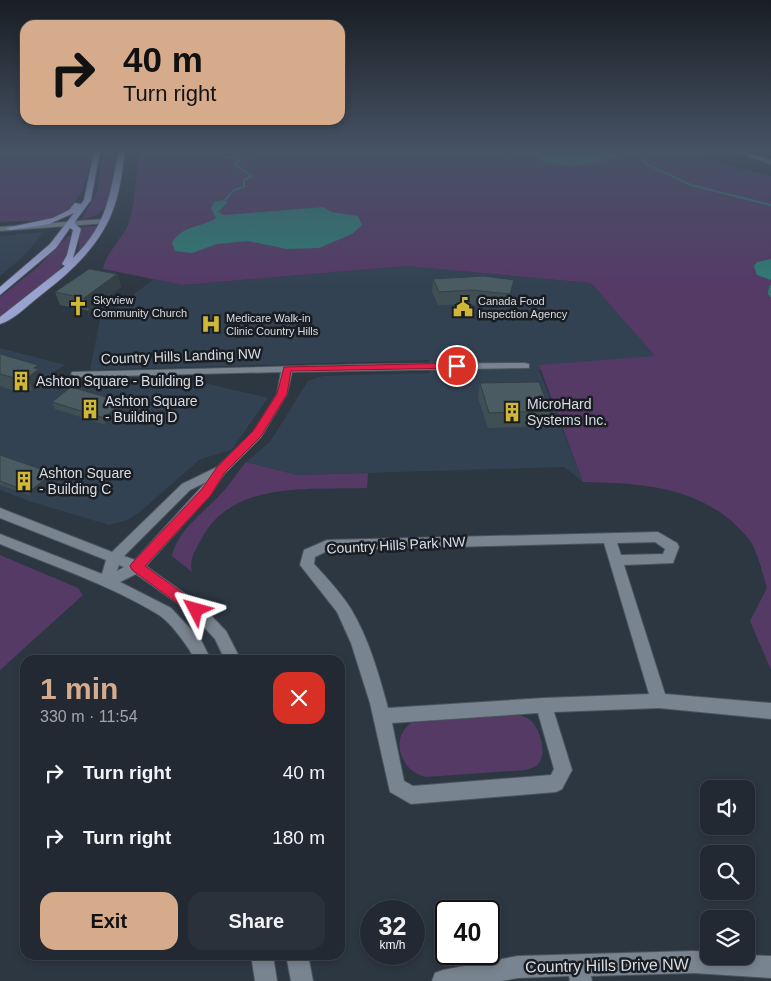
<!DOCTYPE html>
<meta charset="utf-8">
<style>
body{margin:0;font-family:Arial,sans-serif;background:#2a313a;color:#f1f3f6;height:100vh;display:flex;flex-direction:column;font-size:19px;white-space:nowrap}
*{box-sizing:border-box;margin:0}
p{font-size:16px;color:#a2a6ac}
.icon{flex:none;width:28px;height:28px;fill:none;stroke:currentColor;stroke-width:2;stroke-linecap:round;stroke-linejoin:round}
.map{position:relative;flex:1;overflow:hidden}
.sheet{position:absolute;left:20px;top:655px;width:325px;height:305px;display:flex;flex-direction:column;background:#222932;border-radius:15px;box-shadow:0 2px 8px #0003,0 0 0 1px #3f454d}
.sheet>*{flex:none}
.guide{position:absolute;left:20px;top:20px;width:325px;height:105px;border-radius:15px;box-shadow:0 2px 8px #0003,0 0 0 1px #3f454d;background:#d6ab8b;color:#111;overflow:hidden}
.fabs{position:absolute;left:700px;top:780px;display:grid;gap:10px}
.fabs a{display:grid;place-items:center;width:55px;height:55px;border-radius:10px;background:#222932;box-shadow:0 2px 8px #0003,0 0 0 1px #3f454d;font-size:25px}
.speed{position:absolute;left:360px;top:900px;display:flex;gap:10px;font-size:25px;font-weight:700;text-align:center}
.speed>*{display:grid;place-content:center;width:65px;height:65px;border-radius:50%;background:#222932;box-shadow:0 2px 8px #0003,0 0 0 1px #3f454d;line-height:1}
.speed small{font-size:12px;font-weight:400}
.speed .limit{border:2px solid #111;border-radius:8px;background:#fff;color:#111}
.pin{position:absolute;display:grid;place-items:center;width:42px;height:42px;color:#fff;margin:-21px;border:2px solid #fff;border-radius:50%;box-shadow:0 1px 5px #0007}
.me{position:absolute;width:55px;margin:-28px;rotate:309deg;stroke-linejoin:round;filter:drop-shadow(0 0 4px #0008)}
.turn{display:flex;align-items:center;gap:18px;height:105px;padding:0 20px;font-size:22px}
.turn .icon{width:65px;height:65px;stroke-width:2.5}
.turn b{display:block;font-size:35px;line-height:42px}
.round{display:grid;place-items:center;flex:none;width:52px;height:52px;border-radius:15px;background:#2a313a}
.head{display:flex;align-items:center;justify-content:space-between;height:85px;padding:0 20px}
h1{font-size:30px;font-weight:700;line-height:38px;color:#d6ab8b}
.button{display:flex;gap:10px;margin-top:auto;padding:10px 20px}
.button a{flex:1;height:58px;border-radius:15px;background:#d6ab8b;color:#111;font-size:20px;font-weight:700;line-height:58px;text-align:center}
.button a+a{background:#2a313a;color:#f1f3f6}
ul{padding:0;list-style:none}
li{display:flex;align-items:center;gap:15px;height:65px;padding:0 20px}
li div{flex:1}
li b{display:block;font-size:19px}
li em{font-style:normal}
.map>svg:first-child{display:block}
.built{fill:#334252}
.green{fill:#553a66}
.water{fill:#2e7c76}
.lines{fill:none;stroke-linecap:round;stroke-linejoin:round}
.stream-far1{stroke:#2e7c76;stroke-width:2}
.stream{stroke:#2e7c76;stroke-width:2.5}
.minor-casing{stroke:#4b545d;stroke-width:2}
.major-casing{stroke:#4b545d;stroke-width:2}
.minor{fill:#788490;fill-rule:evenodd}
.major{fill:#9aa3d0;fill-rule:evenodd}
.wall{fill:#404f54}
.shaded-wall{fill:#344045}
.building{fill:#4a5c62;stroke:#344045}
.route{fill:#e11d48;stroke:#92132f}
.labels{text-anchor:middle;stroke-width:5;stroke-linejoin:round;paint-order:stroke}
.far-poi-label{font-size:11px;fill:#d6dde4;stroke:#1a1e23;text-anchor:start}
.street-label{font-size:14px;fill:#d6dde4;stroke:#1a1e23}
.poi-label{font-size:14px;fill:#d6dde4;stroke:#1a1e23;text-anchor:start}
.near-street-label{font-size:16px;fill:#d6dde4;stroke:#1a1e23}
</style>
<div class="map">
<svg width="771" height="981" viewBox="0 0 771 981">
<rect width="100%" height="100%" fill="#2d3742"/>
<!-- built -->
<path class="built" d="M 44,232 L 24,256 L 0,276 L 0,236 Z
M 405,266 L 591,283 L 656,357 L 539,370 L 583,482 L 564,467 L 297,475 L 246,462 L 270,442 L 308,381 L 323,376 L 430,373 L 429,360 L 90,370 L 100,320 L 154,279 L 183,285 Z
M 0,348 L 65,365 L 53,373 L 51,384 L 58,390 L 76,388 L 94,383 L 205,383 L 268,398 L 232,449 L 199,460 L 140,512 L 127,520 L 109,525 L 29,501 L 0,490 Z"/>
<!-- green -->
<path class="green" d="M 0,151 L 93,151 C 88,172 82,206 59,216 C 45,222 16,221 0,222 Z
M 103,151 L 116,151 L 118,156 C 112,183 115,216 82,219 L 97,191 Z
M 139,151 L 726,151 L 728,152 L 703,157 L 740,169 L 771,176 L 771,670 L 750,621 L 767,588 C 763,575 757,548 748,538 C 706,487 644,483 583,482 L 539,365 L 655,356 L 591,283 L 405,266 L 183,285 L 103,269 C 106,253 121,240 128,225 C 136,202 136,175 139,151 Z
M 97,226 L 97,229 L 78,251 L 81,227 Z
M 68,236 L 72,236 L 64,262 L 59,270 L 0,318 L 0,297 L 39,266 Z
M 246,462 L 297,475 L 368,473 L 367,488 C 311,490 230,480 201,540 C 195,551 189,559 192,572 L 172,556 C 178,530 202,514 219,496 C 229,486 237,473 246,462 Z
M 0,555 L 78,588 L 83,595 L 0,670 Z
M 518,714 C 521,716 526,717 529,719 C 538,725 546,748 541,759 C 539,766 533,768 526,770 L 426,777 C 401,772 389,739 411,723 Z"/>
<!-- water -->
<path class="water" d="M 524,151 L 611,151 L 617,156 C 596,165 568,169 545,162 C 537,159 536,154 524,151 Z
M 223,200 L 228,202 L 218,212 L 224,215 L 324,207 L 331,212 L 358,216 L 362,225 L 352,234 L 319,248 L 287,249 L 248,241 L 217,244 L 192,253 L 175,251 L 172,243 C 182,225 201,228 216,218 L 211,208 L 214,202 Z
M 771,259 L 771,280 L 757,275 L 754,266 L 757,262 Z"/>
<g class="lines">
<!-- stream-far1 -->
<path class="stream-far1" d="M 215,151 L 223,156 L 242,160 L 234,164 L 252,176 L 244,180 L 244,187 L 234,190 L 225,200
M 638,151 L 646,164 L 691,185 L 771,205"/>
<!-- stream -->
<path class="stream" d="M 771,286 L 769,293 L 771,296"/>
<defs>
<path id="minor" d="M 731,151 L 741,151 L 771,160 L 771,164 Z
M 104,219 L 107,219 L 107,223 L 0,231 L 0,227 Z
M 525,363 L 529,364 L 529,368 L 292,372 L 287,394 L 261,437 L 225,473 L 210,495 L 146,566 L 201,605 L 226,631 L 241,660 L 225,660 L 215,639 L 191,613 L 136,574 L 120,582 L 171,608 L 201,640 L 211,660 L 195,660 C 189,647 171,623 159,615 C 110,585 53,566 0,544 L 0,534 L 102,574 L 106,560 L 0,518 L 0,508 L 112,552 L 182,484 L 217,467 L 253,432 L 277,394 L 281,372 L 76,377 L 71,374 L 72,372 L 378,364 ZM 206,482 L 135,560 L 124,556 L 190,490 ZM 119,565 L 124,567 L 117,571 Z
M 658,532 L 677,543 L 679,547 L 673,563 L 624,565 L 665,694 L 771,703 L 771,719 L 659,708 L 554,712 L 572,770 L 562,789 L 556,792 L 411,804 L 390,792 L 370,703 L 351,643 L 337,612 L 300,565 L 304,550 L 327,540 ZM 655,542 L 665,549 L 663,554 L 621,555 L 617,543 ZM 604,543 L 649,694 L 544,698 L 388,708 C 379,675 369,639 351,609 C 341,593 327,578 314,564 L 315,557 L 329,550 ZM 538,713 L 554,769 L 551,775 L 413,786 L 404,781 L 392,723 Z
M 694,951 L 709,952 L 709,956 L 746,955 L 771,956 L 771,978 L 694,973 L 591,976 L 592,981 L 570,981 L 569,976 L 518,978 L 501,981 L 432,981 L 435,973 L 443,970 L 518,956 Z
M 251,955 L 273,955 L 277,981 L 255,981 Z
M 286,955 L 308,955 L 313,981 L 291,981 Z"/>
<path id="major" d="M 94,151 L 100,151 L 91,200 L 74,223 L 81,229 L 73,258 C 108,224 109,196 119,151 L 125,151 C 122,169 121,187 115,204 C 103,243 72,271 41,295 C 29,304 14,320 0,324 L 0,317 L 65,266 L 62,264 L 67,255 L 73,230 L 70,228 L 56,248 L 0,295 L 0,287 L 50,244 L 74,213 L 49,224 L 10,230 L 6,228 L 53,218 L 69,210 L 75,203 L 81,204 L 84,200 Z"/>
</defs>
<!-- minor casing -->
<use href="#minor" class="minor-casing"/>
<!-- major casing -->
<use href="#major" class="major-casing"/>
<!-- minor -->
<use href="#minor" class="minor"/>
<!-- major -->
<use href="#major" class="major"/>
</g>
<!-- wall -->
<path class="wall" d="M 117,274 L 121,287 L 89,311 L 60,305 L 55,292 Z
M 433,279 L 512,293 L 508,308 L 470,304 L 438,305 L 432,292 Z
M 0,354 L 38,365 L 45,383 L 33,391 L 29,390 L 24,394 L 0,386 Z
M 480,383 L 550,411 L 548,426 L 488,428 L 478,398 Z
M 52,402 L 125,409 L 106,425 L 55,409 Z
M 0,455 L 53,477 L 31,496 L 0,485 Z"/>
<!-- shaded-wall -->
<path class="shaded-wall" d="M 117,274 L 121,287 L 89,311 L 84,298 Z
M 514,280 L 512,293 L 508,308 L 510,294 Z
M 38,365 L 45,383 L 33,391 L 28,377 L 34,368 Z
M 23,376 L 29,390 L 24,394 L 18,379 Z
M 123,402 L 125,409 L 106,425 L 104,418 Z
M 52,473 L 53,477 L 31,496 L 29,492 Z"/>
<!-- building -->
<path class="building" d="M 89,269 L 117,274 L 84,298 L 55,292 Z
M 484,276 L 514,280 L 510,294 L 471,290 L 439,292 L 433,279 Z
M 0,354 L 38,365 L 34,368 L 39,369 L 28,377 L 23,376 L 18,379 L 0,374 Z
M 539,382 L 550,411 L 489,413 L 480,383 Z
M 71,387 L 123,402 L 104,418 L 52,402 Z
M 0,455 L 52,473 L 29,492 L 0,481 Z"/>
<!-- sky -->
<linearGradient id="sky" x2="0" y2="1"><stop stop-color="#191e24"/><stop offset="0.52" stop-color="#465365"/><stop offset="1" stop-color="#465365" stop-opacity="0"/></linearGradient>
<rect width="771" height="288" fill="url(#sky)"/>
<!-- route -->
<path class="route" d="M 457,363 L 460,364 L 460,368 L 291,371 L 287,394 L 261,436 L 225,472 L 211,495 L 145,566 L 201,606 L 203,610 L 201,613 L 191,613 L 132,570 L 130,566 L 132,563 L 202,489 L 217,467 L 253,431 L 277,394 L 284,367 Z"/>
<!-- icons -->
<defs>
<symbol id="church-bare" viewBox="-9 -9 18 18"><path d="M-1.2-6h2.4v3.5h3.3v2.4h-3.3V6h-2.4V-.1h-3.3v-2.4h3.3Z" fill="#d0b736" stroke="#1a1e23" stroke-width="2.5" paint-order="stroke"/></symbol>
<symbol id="civic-bare" viewBox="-9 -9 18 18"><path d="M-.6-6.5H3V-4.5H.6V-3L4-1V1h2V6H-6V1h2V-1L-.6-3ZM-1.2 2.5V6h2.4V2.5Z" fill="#d0b736" stroke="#1a1e23" stroke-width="2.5" paint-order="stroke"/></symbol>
<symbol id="hospital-bare" viewBox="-9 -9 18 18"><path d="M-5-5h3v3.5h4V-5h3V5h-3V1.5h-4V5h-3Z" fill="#d0b736" stroke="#1a1e23" stroke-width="2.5" paint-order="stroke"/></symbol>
<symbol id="building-bare" viewBox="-9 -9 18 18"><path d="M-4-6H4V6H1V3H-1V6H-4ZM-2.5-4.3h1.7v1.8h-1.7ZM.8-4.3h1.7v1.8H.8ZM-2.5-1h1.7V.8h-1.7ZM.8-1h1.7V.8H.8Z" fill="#d0b736" stroke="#1a1e23" stroke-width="2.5" paint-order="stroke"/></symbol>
</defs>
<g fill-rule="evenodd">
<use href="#church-bare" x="64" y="292" width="28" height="28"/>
<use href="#civic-bare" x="449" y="293" width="28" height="28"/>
<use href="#hospital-bare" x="197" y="310" width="28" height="28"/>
<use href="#building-bare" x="7" y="367" width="28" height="28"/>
<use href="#building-bare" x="76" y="395" width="28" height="28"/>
<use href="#building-bare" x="498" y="398" width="28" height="28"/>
<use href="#building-bare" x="10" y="467" width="28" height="28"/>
</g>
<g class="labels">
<!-- far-poi labels -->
<g class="far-poi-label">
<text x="93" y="304">Skyview<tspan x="93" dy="13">Community Church</tspan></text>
<text x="478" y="305">Canada Food<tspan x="478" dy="13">Inspection Agency</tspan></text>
<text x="226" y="322">Medicare Walk-in<tspan x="226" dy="13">Clinic Country Hills</tspan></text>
</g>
<!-- street labels -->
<g class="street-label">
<text transform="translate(181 356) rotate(-2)" y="5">Country Hills Landing NW</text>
<text transform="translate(396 545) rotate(-3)" y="5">Country Hills Park NW</text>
</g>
<!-- poi labels -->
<g class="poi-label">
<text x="36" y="386">Ashton Square - Building B</text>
<text x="105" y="406">Ashton Square<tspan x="105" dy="16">- Building D</tspan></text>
<text x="527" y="409">MicroHard<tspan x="527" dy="16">Systems Inc.</tspan></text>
<text x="39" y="478">Ashton Square<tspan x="39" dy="16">- Building C</tspan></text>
</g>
<!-- near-street labels -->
<g class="near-street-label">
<text transform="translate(607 965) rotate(-1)" y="6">Country Hills Drive NW</text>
</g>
</g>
</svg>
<div class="fabs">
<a><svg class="icon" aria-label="sound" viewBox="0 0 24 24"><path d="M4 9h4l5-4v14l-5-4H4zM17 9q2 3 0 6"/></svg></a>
<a><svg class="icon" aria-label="search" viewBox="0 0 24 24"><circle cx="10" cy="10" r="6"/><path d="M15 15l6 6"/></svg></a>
<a><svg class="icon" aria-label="layers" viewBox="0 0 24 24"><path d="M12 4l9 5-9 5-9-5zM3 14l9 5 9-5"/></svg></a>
</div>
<div class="speed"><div>32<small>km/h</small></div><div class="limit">40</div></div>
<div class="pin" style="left:457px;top:366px;background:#d93025"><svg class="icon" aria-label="arrive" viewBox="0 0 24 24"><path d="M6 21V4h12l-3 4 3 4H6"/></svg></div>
<svg class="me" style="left:196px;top:610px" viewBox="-20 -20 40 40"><path d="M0-17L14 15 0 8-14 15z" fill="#e11d48" stroke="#fff" stroke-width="4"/></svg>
<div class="guide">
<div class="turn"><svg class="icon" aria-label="right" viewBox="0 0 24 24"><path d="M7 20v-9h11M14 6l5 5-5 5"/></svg><div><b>40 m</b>Turn right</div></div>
</div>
<section class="sheet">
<div class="head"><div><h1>1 min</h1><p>330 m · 11:54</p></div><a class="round" style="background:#d93025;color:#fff"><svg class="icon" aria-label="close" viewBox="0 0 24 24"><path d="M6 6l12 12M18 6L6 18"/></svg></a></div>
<ul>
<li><svg class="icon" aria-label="right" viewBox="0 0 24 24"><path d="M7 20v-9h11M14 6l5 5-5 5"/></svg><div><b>Turn right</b></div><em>40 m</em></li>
<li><svg class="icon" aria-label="right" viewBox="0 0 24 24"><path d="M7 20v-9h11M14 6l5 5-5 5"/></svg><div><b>Turn right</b></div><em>180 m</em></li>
</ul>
<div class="button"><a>Exit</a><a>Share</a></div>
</section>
</div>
